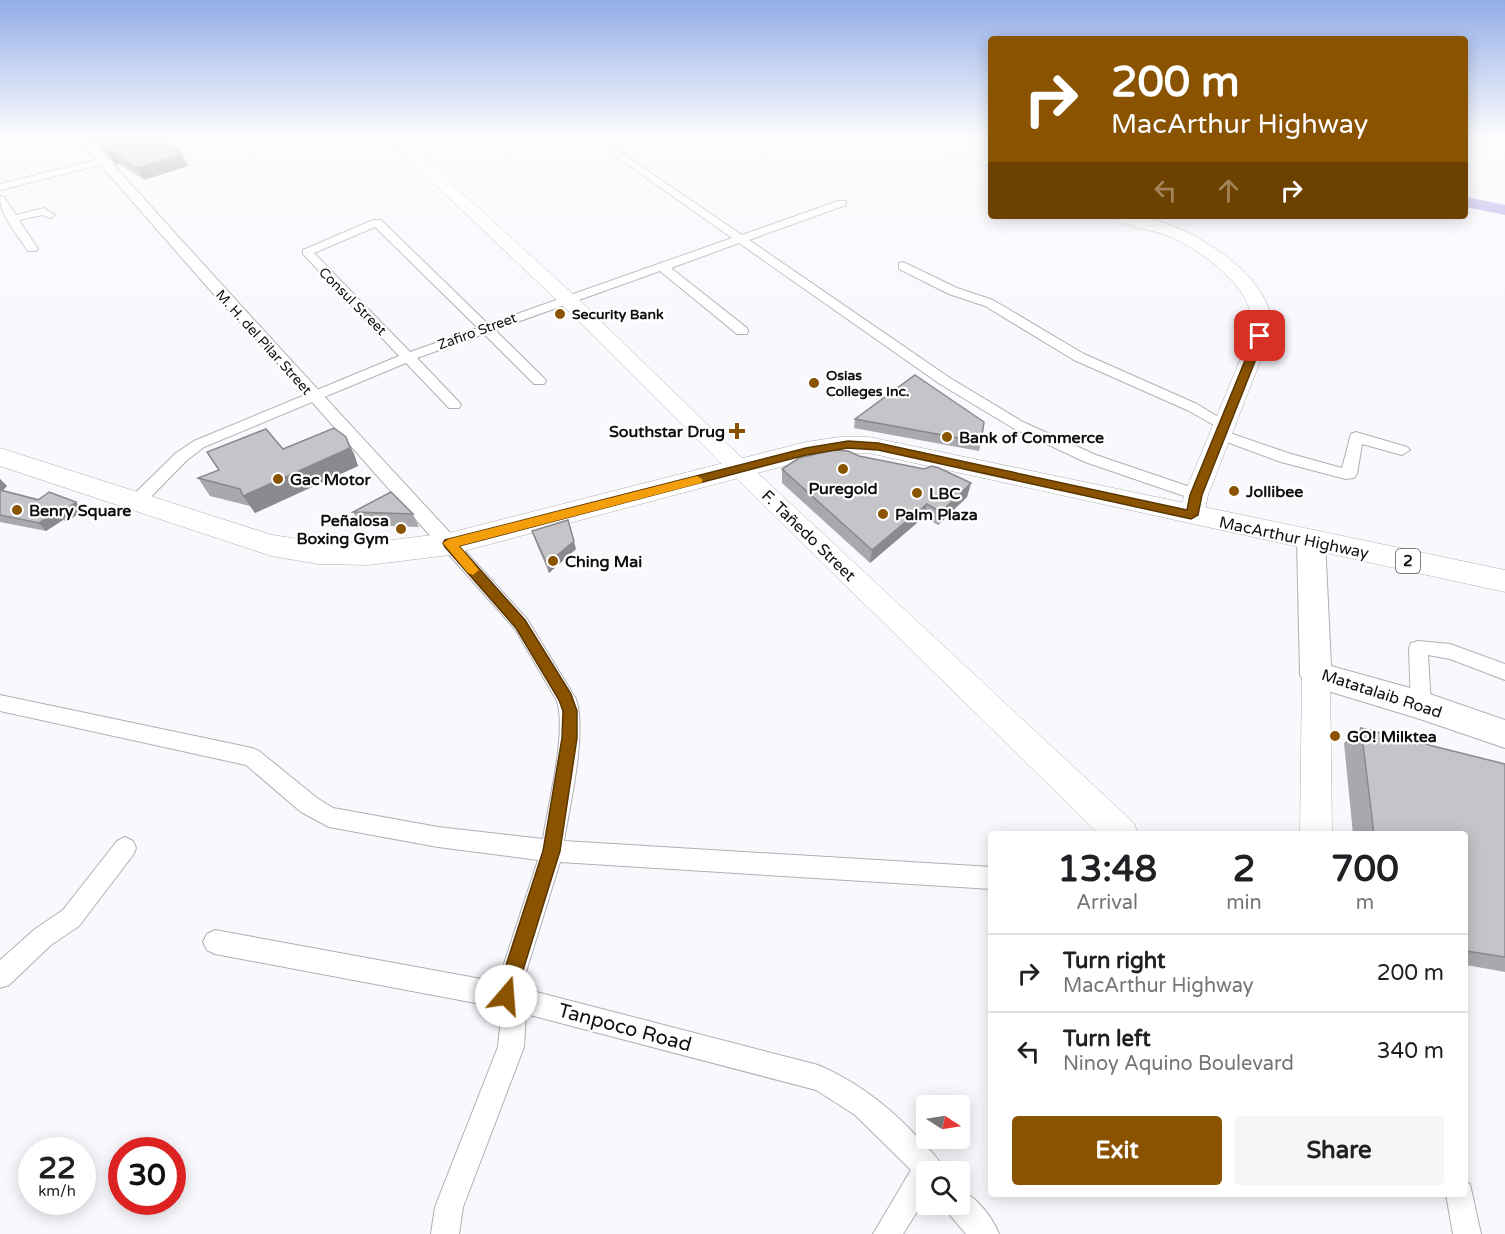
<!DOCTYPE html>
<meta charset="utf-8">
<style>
body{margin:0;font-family:"Varela Round",sans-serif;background:#f6f6f6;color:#202124;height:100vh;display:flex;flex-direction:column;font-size:22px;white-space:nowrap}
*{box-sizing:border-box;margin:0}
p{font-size:20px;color:#757577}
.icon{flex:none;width:33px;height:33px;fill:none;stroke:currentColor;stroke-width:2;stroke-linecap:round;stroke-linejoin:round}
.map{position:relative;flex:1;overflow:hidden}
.side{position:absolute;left:988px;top:831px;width:480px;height:366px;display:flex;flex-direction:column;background:#fff;border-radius:6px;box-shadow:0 3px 15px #0003}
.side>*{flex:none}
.top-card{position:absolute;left:988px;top:36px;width:480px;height:183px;border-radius:6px;box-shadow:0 3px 15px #0003;background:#895301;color:#fff;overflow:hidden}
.needle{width:39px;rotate:102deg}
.fabs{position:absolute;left:916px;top:1095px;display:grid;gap:12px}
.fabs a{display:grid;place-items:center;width:54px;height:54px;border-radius:6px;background:#fff;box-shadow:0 3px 15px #0003;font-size:30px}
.speed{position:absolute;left:18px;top:1137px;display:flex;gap:12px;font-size:30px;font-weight:700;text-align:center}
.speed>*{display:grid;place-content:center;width:78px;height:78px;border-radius:50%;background:#fff;box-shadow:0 3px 15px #0003;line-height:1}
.speed small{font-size:15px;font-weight:400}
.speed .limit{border:9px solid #d22;background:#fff;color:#111}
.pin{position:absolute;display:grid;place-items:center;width:51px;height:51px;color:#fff;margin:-26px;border-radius:12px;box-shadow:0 3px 9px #0006}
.me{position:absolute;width:66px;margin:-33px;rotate:18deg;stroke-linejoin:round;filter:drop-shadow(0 0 4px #0008)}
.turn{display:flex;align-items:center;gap:21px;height:126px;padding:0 24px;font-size:27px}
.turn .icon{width:78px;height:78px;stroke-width:2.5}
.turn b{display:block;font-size:42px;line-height:51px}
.lanes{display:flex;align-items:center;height:57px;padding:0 24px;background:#0003;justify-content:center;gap:30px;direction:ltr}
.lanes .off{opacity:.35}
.eta{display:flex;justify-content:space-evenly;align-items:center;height:102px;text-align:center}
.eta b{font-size:36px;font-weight:700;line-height:42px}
.action{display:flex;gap:12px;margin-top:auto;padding:12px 24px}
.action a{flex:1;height:69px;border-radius:6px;background:#895301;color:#fff;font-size:24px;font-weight:700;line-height:69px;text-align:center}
.action a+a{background:#f6f6f6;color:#202124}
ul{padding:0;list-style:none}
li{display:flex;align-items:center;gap:18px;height:78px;padding:0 24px;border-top:2px solid #e0e0e0}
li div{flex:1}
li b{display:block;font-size:22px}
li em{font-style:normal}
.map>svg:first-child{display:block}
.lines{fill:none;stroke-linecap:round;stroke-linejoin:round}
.river{fill:#b3a2e5;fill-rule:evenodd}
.minor-casing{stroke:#b0afb3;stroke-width:2}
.tertiary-casing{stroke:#b0afb3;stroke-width:2}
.secondary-casing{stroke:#b0afb3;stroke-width:1}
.primary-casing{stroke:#b0afb3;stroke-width:2}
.trunk-casing{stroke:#b0afb3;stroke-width:1}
.minor{fill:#fff;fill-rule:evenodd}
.tertiary{fill:#fff;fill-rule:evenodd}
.secondary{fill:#fff;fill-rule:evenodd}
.primary{fill:#fff;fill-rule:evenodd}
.trunk{fill:#fff;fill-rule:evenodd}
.wall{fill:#a9a9ad}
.shaded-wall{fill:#8a898d}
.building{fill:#c5c4c9;stroke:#8a898d;stroke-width:1.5}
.route{fill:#895301;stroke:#593601;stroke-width:1.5}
.slow{fill:#f59e0b}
.poi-dot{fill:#895301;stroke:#fff;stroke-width:2}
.labels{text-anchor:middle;stroke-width:4.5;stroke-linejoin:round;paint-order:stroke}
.far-street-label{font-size:14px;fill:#0f0e10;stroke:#fff}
.far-poi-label{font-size:14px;font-weight:bold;fill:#0f0e10;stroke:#fff;text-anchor:start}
.shield{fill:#fff;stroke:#575658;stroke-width:1.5}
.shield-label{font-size:15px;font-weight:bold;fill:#0f0e10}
.poi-label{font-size:16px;font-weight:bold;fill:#0f0e10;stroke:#fff;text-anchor:start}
.street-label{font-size:16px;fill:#0f0e10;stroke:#fff}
.near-street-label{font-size:20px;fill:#0f0e10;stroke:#fff}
</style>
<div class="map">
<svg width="1505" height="1234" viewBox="0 0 1505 1234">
<rect width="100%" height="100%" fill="#f9f8fd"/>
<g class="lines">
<!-- river -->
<path class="river" d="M 1466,197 L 1505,205 L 1505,215 L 1466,207 Z"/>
<defs>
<path id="minor" d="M 617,150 L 742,235 L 838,201 L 846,201 L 846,205 L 749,240 L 950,378 L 1023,422 L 1096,455 L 1202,491 L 1204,495 L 1202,499 L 1196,500 L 1085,462 L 1013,428 L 940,384 L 739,243 L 671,268 L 747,328 L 748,331 L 747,334 L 737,334 L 660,271 L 495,330 L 544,378 L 546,381 L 544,384 L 534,384 L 484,334 L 417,358 L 459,402 L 461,405 L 459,408 L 449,408 L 406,363 L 204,447 L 186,461 L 142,506 L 130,506 L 128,502 L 130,498 L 176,453 L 194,441 L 399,356 L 303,254 L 303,250 L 373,220 L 381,220 L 488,324 L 732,238 L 614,155 L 614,151 ZM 375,227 L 478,328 L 410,352 L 314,253 Z
M 103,158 L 108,161 L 107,163 L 0,190 L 0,184 Z
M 0,196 L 4,197 L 16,215 L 44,208 L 55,215 L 50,218 L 42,215 L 19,220 L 38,249 L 36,251 L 28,251 C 17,234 0,216 0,196 Z
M 903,262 L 957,288 L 993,300 L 1084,354 L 1197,404 L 1233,426 L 1231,429 L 1221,429 L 1187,410 L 1074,360 L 985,306 L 949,294 L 899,269 L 899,263 Z
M 1221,430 L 1291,454 L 1342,468 L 1351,434 L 1356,432 L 1407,447 L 1410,450 L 1402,455 L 1362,444 L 1357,474 L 1354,478 L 1346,479 L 1281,462 L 1216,438 L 1214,435 L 1216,432 Z
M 449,538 L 455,540 L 527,619 L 576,699 C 587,733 570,804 564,841 L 992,867 L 992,889 L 560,862 L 521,988 L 818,1065 C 858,1082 890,1107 919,1139 C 929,1149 939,1158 945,1172 L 927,1172 L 927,1196 L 903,1234 L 873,1234 L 911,1170 L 855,1115 L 816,1090 L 526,1014 L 524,1047 L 463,1207 L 459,1234 L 431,1234 L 435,1207 L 498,1047 L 502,1008 L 215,954 L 207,950 L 203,942 L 207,934 L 215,930 L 498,982 L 538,860 L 438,847 L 329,827 L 301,812 L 246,765 L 0,711 L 0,695 L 252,748 L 259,751 L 317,798 L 333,808 L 438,827 L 543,839 C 548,804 567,733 557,701 L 515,629 L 443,548 L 441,544 L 443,540 Z
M 1418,641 L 1450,644 L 1505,664 L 1505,680 L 1450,659 L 1428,655 L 1431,705 L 1428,711 L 1421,713 L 1414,711 L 1411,705 L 1409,648 L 1411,643 Z
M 125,837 L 133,841 L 136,848 L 133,855 L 79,926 L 51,945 L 9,985 L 0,988 L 0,960 L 35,929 L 63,910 L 117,841 Z
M 1466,1182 L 1470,1184 L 1481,1234 L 1453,1234 L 1446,1194 L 1466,1194 Z
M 960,1190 C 977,1197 993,1218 999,1234 L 966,1234 L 949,1214 L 945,1204 L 960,1204 Z"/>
<path id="tertiary" d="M 76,137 L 88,137 C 210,272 332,406 456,539 L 459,544 L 456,549 L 449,552 L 442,549 L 258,341 L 217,298 Z"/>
<path id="secondary" d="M 385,137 L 400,137 L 574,295 L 748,464 L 1134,823 L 1138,834 L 1099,834 L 732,474 L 560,303 Z
M 916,137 L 936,137 L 992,159 L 992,168 L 918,140 Z
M 1116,216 C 1123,216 1132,215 1139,216 C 1185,224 1261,267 1271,317 C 1272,323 1270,330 1270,336 L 1208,495 L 1204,515 L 1201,521 L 1192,523 L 1183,521 L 1180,515 L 1184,495 L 1250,336 C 1251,330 1252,323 1252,317 C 1246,282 1195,245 1163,234 C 1149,229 1125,228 1116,216 Z
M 1316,663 L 1326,667 L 1330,675 L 1332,834 L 1300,834 L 1302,675 L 1306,667 Z"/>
<path id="primary" d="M 1311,530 L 1321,533 L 1325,540 L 1331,666 L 1421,691 L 1505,720 L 1505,748 L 1420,719 L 1305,684 L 1300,675 L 1297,540 L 1301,533 Z"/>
<path id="trunk" d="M 840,437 L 869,437 L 1505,570 L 1505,592 L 869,453 L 840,453 L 806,460 L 449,555 L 368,565 L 319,564 L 271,556 L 0,466 L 0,448 L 272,535 L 319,542 L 368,543 L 449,533 L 806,442 Z"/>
</defs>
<!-- minor casing -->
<use href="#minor" class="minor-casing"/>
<!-- tertiary casing -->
<use href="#tertiary" class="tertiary-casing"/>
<!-- secondary casing -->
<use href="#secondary" class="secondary-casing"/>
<!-- primary casing -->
<use href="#primary" class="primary-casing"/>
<!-- trunk casing -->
<use href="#trunk" class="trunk-casing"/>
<!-- minor -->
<use href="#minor" class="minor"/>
<!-- tertiary -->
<use href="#tertiary" class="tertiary"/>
<!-- secondary -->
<use href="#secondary" class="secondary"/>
<!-- primary -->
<use href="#primary" class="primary"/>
<!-- trunk -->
<use href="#trunk" class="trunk"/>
</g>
<!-- wall -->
<path class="wall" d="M 93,137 L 157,137 L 159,140 L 182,154 L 188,166 L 144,180 L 120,164 L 116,165 Z
M 855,419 L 981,442 L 979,451 L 854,428 Z
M 354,454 L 358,466 L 255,513 L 250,506 L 210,496 L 198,478 Z
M 859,456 L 971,483 L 967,497 L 938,525 L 924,517 L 870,563 L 782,483 L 782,469 Z
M 0,479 L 7,486 L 3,490 L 83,510 L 67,522 L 63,520 L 46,531 L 0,522 Z
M 353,512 L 413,514 L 419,527 L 360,525 Z
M 532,531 L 576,549 L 549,573 L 535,540 Z
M 1361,728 L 1505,764 L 1505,972 L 1466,965 L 1466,834 L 1353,834 L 1344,743 Z"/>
<!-- shaded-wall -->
<path class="shaded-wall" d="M 113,152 L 120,164 L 116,165 L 109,153 Z
M 182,154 L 188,166 L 144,180 L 137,168 Z
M 346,437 L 354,454 L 358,466 L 255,513 L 243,496 Z
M 0,479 L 7,486 L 0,493 Z
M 971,483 L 967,497 L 938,525 L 941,512 Z
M 76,502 L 83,510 L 67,522 L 59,514 Z
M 927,504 L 924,517 L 870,563 L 872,550 Z
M 55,513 L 63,520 L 46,531 L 39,523 Z
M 574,541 L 576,549 L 549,573 L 547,564 Z"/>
<!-- building -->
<path class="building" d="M 96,137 L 157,137 L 159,140 L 182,154 L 137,168 L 113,152 L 109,153 Z
M 915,375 L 984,422 L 981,442 L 855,419 Z
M 334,428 L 346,437 L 350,448 L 243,496 L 240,489 L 198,478 L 219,470 L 207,452 L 266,429 L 283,449 Z
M 833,450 L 848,451 L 859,456 L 924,469 L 932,466 L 939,468 L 971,483 L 941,512 L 927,504 L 872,550 L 782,469 L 799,458 Z
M 0,490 L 38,500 L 49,492 L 76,502 L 59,514 L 55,513 L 39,523 L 0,515 Z
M 391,492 L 413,514 L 353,512 Z
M 568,520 L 574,541 L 547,564 L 532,531 Z
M 1361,728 L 1505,764 L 1505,957 L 1466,951 L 1466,834 L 1374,834 Z"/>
<!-- sky -->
<linearGradient id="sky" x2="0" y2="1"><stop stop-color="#93ade7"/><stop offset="0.44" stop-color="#fcfcfe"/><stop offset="1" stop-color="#fcfcfe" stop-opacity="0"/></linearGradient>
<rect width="1505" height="310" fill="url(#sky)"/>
<!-- route -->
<path class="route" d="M 1260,333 L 1265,336 L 1202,495 L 1198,515 L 1191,519 L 878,450 L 848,448 L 806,455 L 459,546 L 525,620 L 571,694 L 577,711 L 577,738 L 560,851 L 515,996 L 512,1002 L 506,1005 L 499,1002 L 496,996 L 543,851 L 562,738 L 563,711 L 559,700 L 516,628 L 445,547 L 443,543 L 445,540 L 806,448 L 848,441 L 878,443 L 1187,510 L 1190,495 L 1255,336 Z"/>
<!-- slow -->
<path class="slow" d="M 697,476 L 703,480 L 701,483 L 459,546 L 479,570 L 473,575 L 468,573 L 443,543 L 449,539 Z"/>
<!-- markers -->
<g class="poi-dot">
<circle cx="560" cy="314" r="6"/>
<circle cx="814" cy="383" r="6"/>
<path d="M734 422h6v6h6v6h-6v6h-6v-6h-6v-6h6z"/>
<circle cx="947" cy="437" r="6"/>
<circle cx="843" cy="469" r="6"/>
<circle cx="278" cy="479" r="6"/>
<circle cx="1234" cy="491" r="6"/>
<circle cx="917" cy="493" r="6"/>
<circle cx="17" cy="510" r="6"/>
<circle cx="883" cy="514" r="6"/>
<circle cx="401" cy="529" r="6"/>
<circle cx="553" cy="561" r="6"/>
<circle cx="1335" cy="736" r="6"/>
</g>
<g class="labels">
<!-- far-street labels -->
<g class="far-street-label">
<text transform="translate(353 301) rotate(45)" y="5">Consul Street</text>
<text transform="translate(477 331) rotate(-20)" y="5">Zafiro Street</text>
<text transform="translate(264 342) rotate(48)" y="5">M. H. del Pilar Street</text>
</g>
<!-- far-poi labels -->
<g class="far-poi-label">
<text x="572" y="319">Security Bank</text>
<text x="826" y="380">Osias<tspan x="826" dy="16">Colleges Inc.</tspan></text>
</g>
<!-- shield labels -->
<rect class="shield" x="1396" y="549" width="24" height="24" rx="4.5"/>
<g class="shield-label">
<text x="1408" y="566">2</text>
</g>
<!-- poi labels -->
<g class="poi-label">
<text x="725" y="437" text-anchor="end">Southstar Drug</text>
<text x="959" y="443">Bank of Commerce</text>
<text x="290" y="485">Gac Motor</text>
<text x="843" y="494" text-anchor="middle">Puregold</text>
<text x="1246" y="497">Jollibee</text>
<text x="929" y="499">LBC</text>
<text x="29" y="516">Benry Square</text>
<text x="895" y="520">Palm Plaza</text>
<text x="389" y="526" text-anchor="end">Peñalosa<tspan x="389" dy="18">Boxing Gym</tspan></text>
<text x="565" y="567">Ching Mai</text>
<text x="1347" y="742">GO! Milktea</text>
</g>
<!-- street labels -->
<g class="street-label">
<text transform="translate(809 535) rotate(44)" y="6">F. Tañedo Street</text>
<text transform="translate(1294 537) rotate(12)" y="6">MacArthur Highway</text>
<text transform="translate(1382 693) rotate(18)" y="6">Matatalaib Road</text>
</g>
<!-- near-street labels -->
<g class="near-street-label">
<text transform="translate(625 1027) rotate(15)" y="7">Tanpoco Road</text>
</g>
</g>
</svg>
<div class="fabs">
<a><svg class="needle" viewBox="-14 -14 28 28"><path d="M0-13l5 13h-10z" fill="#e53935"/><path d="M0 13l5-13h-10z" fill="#757577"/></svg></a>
<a><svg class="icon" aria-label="search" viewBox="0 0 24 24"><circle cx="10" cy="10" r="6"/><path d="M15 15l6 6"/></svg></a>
</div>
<div class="speed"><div>22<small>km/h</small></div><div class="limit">30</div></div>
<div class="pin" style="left:1260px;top:336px;background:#d93025"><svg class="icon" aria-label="arrive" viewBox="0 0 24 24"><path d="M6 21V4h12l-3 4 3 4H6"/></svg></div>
<svg class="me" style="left:506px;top:996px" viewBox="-20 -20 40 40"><circle r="19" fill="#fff"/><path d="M0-13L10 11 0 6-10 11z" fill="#895301"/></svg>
<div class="top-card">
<div class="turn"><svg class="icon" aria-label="right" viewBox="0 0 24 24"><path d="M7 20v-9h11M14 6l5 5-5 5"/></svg><div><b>200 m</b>MacArthur Highway</div></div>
<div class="lanes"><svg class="icon off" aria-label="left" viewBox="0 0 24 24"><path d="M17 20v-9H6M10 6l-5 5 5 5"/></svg><svg class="icon off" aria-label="ahead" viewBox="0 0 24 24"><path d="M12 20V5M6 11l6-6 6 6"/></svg><svg class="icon" aria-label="right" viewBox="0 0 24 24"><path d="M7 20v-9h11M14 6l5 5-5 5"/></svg></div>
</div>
<section class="side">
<div class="eta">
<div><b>13:48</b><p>Arrival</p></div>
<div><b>2</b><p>min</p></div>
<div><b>700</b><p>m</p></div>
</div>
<ul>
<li><svg class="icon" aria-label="right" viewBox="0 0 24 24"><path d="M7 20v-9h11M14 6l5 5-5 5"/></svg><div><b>Turn right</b><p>MacArthur Highway</p></div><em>200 m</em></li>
<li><svg class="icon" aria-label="left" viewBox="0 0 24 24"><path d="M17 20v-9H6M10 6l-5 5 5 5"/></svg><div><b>Turn left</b><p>Ninoy Aquino Boulevard</p></div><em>340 m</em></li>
</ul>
<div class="action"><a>Exit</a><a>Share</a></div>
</section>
</div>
